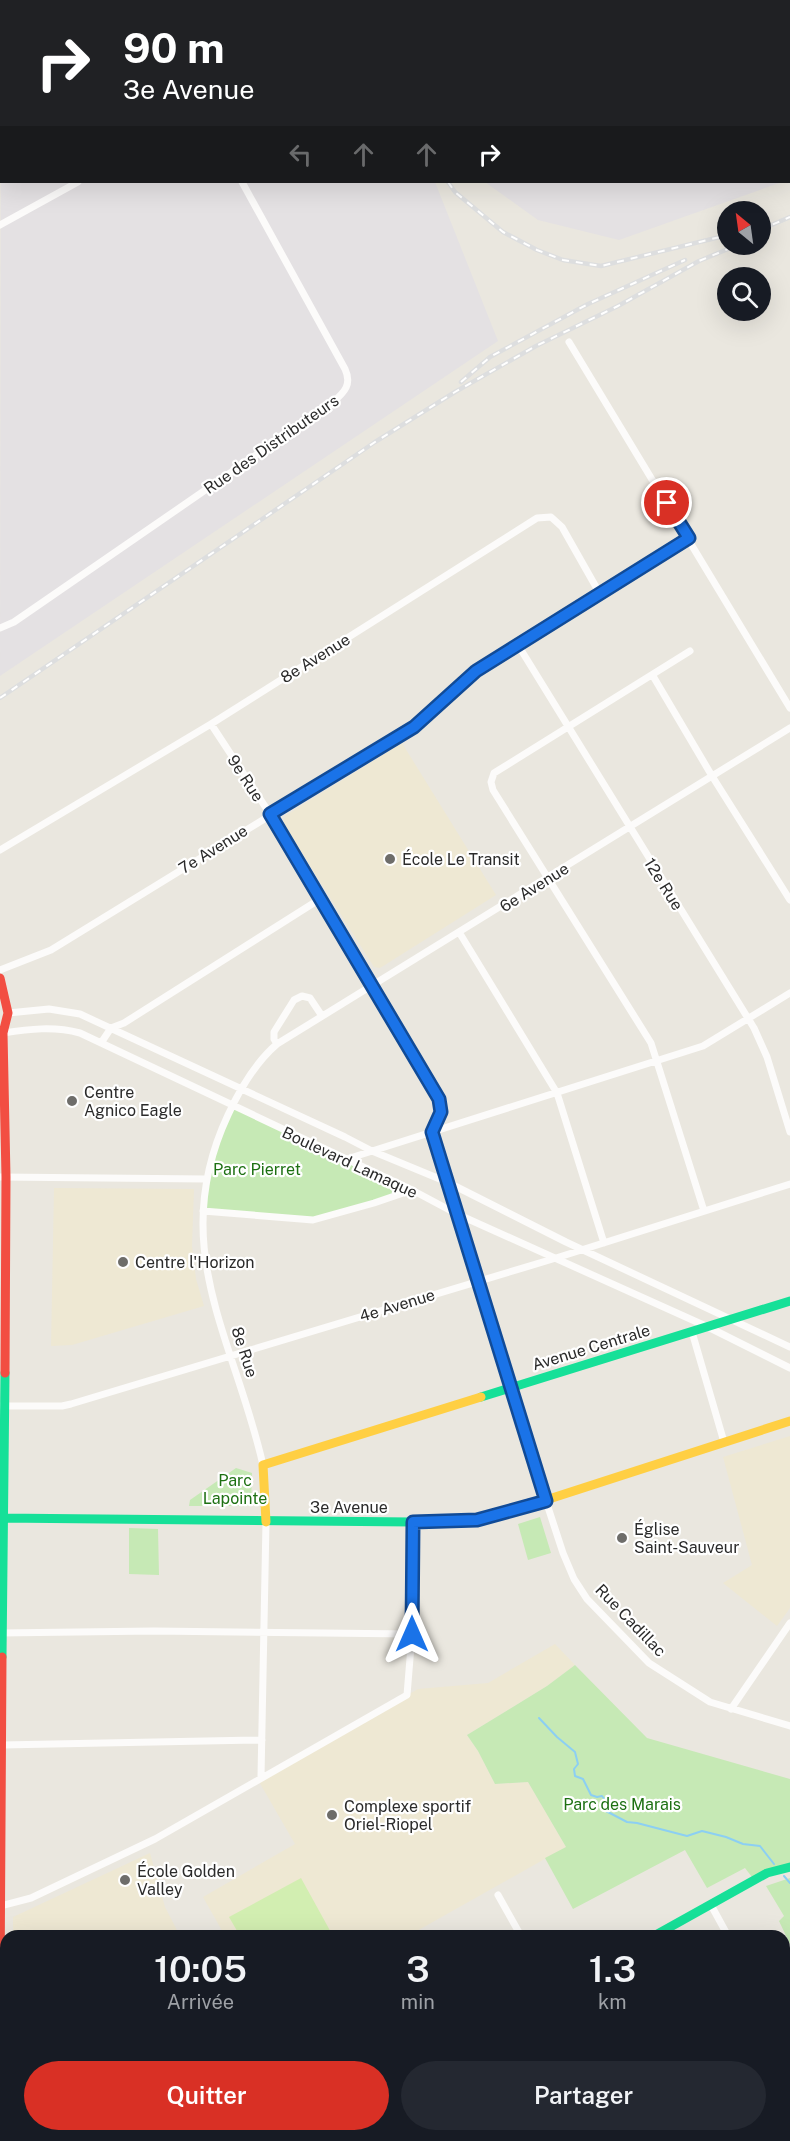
<!DOCTYPE html>
<html lang="fr">
<meta charset="utf-8">
<style>
body{margin:0;font-family:"Public Sans",sans-serif;background:#242831;color:#f1f3f6;height:100vh;display:flex;flex-direction:column;font-size:22px;white-space:nowrap}
*{box-sizing:border-box;margin:0}
p{font-size:20px;color:#9ea1a6}
.icon{flex:none;width:33px;height:33px;fill:none;stroke:currentColor;stroke-width:2;stroke-linecap:round;stroke-linejoin:round}
.map{position:relative;flex:1;overflow:hidden}
.panel{position:absolute;left:0px;top:1930px;width:790px;height:212px;display:flex;flex-direction:column;background:#171b24;border-radius:18px 18px 0 0;box-shadow:0 6px 24px #0002}
.panel>*{flex:none}
.top-card{position:absolute;left:0px;top:0px;width:790px;height:183px;box-shadow:0 6px 24px #0002;background:#202124;color:#fff;overflow:hidden}
.needle{width:39px;rotate:331deg}
.fabs{position:absolute;left:717px;top:201px;display:grid;gap:12px}
.fabs a{display:grid;place-items:center;width:54px;height:54px;border-radius:50%;background:#171b24;box-shadow:0 6px 24px #0002;font-size:30px}
.pin{position:absolute;display:grid;place-items:center;width:51px;height:51px;color:#fff;margin:-26px;border:3px solid #fff;border-radius:50%;box-shadow:0 2px 6px #0007}
.me{position:absolute;width:66px;margin:-33px;rotate:0deg;stroke-linejoin:round;filter:drop-shadow(0 0 4px #0008)}
.turn{display:flex;align-items:center;gap:21px;height:126px;padding:0 24px;font-size:27px}
.turn .icon{width:78px;height:78px;stroke-width:2.5}
.turn b{display:block;font-size:42px;line-height:51px}
.lanes{display:flex;align-items:center;height:57px;padding:0 24px;background:#0003;justify-content:center;gap:30px;direction:ltr}
.lanes .off{opacity:.35}
.eta{display:flex;justify-content:space-evenly;align-items:center;height:102px;text-align:center}
.eta b{font-size:36px;font-weight:600;line-height:42px}
.action{display:flex;gap:12px;margin-top:auto;padding:12px 24px}
.action a{flex:1;height:69px;border-radius:36px;background:#d93025;color:#fff;font-size:24px;font-weight:600;line-height:69px;text-align:center}
.action a+a{background:#242831;color:#f1f3f6}
.map>svg:first-child{display:block}
.industrial{fill:#e4e1e3}
.education{fill:#eee8d3}
.green{fill:#c6e9b5}
.pitch{fill:#d2eeb1}
.lines{fill:none;stroke-linecap:round;stroke-linejoin:round}
.stream{stroke:#8ccff3;stroke-width:2}
.street{stroke:#fcfbfa;stroke-width:7}
.fast{stroke:#16e098;stroke-width:9}
.slow{stroke:#ffcf43;stroke-width:9}
.jam{stroke:#f24e42;stroke-width:9}
.rail-casing{stroke:#dddedf;stroke-width:4.5}
.rail{stroke:#fff;stroke-width:2;stroke-dasharray:7;stroke-linecap:butt}
.route-casing{stroke:#114b97;stroke-width:15}
.route{stroke:#1a73e8;stroke-width:10}
.poi-dot{fill:#6e6d6a;stroke:#fff;stroke-width:2}
.labels{text-anchor:middle;stroke-width:4.5;stroke-linejoin:round;paint-order:stroke}
.street-label{font-size:16px;fill:#2b2b2b;stroke:#fff}
.poi-label{font-size:16px;fill:#2b2b2b;stroke:#fff;text-anchor:start}
.park-label{font-size:16px;fill:#1d7012;stroke:#fff}
</style>
<div class="map">
<svg width="790" height="2141" viewBox="0 0 790 2141">
<rect width="100%" height="100%" fill="#eae7df"/>
<!-- industrial -->
<path class="industrial" d="M 77,0 L 363,0 L 364,1 L 74,1 Z
M 395,0 L 790,0 L 790,179 L 789,2 Z
M 1,37 L 2,182 L 435,182 L 498,341 L 0,676 Z
M 485,182 L 782,182 L 619,240 L 538,220 Z"/>
<!-- education -->
<path class="education" d="M 402,743 L 496,895 L 380,968 L 374,967 L 283,823 L 285,816 Z
M 54,1188 L 194,1189 L 192,1246 L 196,1279 L 204,1306 L 72,1345 L 51,1346 Z
M 790,1436 L 790,1608 L 777,1626 L 723,1583 L 752,1565 L 723,1457 Z
M 555,1644 L 575,1665 L 547,1686 L 467,1735 L 478,1751 L 495,1784 L 528,1782 L 566,1847 L 408,1936 L 225,1936 L 203,1897 L 295,1844 L 258,1780 L 418,1689 L 488,1683 Z
M 150,1853 L 165,1907 L 180,1936 L 13,1936 L 13,1917 Z"/>
<!-- green -->
<path class="green" d="M 232,1106 L 412,1190 L 313,1220 L 203,1211 L 206,1179 Z
M 236,1468 L 252,1473 L 251,1506 L 189,1506 L 190,1500 Z
M 540,1517 L 551,1553 L 528,1560 L 518,1524 Z
M 129,1528 L 158,1529 L 159,1575 L 129,1574 Z
M 575,1665 L 647,1738 L 790,1779 L 790,1867 L 755,1881 L 745,1868 L 707,1888 L 685,1850 L 573,1909 L 545,1858 L 566,1847 L 528,1782 L 495,1784 L 478,1751 L 467,1735 L 547,1686 Z
M 790,1878 L 790,1944 L 779,1921 L 784,1916 L 766,1886 Z
M 304,2136 L 472,2136 L 475,2141 L 295,2141 Z"/>
<!-- pitch -->
<path class="pitch" d="M 301,1878 L 333,1936 L 240,1936 L 229,1917 Z"/>
<g class="lines">
<!-- stream -->
<path class="stream" d="M 539,1718 L 557,1737 L 575,1752 L 578,1764 L 574,1769 L 575,1776 L 583,1779 L 591,1795 L 597,1797 L 602,1796 L 606,1801 L 604,1806 L 606,1811 L 627,1822 L 637,1823 L 687,1836 L 702,1831 L 726,1837 L 743,1844 L 760,1846 L 774,1864
M 784,1876 L 790,1883"/>
<!-- street -->
<path class="street" d="M 561,0 L 562,2
M 742,0 L 742,2
M 413,2 L 417,0
M 0,225 L 78,182
M 569,342 L 790,708
M 0,628 L 14,622 L 333,402 C 345,392 352,384 345,369 L 242,182
M 518,645 L 754,1028 L 767,1057 L 790,1132
M 690,651 L 494,773 L 491,782 L 493,790 L 651,1043 L 704,1211
M 653,676 L 712,776 L 790,900
M 211,724 L 270,814 L 439,1099 L 440,1112 L 432,1132 L 511,1388
M 0,850 L 211,724 L 537,518 L 551,517 L 562,527 L 600,594
M 459,932 L 557,1093 L 604,1243
M 0,970 L 51,950 L 414,727 L 476,671 L 689,538
M 8,1013 L 49,1009 L 80,1014 L 345,1137 L 372,1151 L 447,1182 L 566,1242 L 790,1347
M 3,1033 C 29,1029 54,1026 80,1033 L 412,1190 L 457,1214 L 708,1327 L 790,1368
M 101,1043 L 111,1028 L 124,1023 L 320,899
M 277,1044 L 274,1039 L 274,1032 L 294,1000 L 302,996 L 310,998 L 322,1016
M 347,1159 L 703,1046 L 790,993
M 0,1177 L 206,1179
M 203,1211 L 313,1220 L 374,1203 L 412,1190
M 692,1332 L 724,1442
M 1,1406 L 62,1406 L 71,1404 L 556,1258 L 790,1184
M 263,1465 C 235,1340 166,1247 228,1115 C 239,1091 256,1062 277,1044 L 790,728
M 546,1501 L 563,1553 L 574,1579 L 587,1599 L 649,1663 L 710,1702 L 790,1726
M 0,1633 L 154,1631 L 412,1634
M 731,1709 L 790,1623
M 2,1745 L 262,1740
M 261,1777 L 266,1522
M 498,1895 L 521,1936
M 711,1905 L 728,1936
M 0,1906 L 31,1898 L 155,1839 L 407,1695 L 412,1634 L 413,1522
M 784,2068 L 790,2087
M 784,2095 L 790,2092
M 483,2136 L 485,2141
M 499,2141 L 508,2136
M 701,2141 L 710,2136"/>
<!-- fast -->
<path class="fast" d="M 0,9 L 2,8
M 481,1397 L 790,1301
M 0,1518 L 413,1522 L 477,1520 L 515,1510
M 2,1657 L 5,1373
M 654,1936 L 767,1873 L 790,1867
M 0,2137 L 1,2141"/>
<!-- slow -->
<path class="slow" d="M 15,2 L 18,0
M 511,1388 L 546,1501
M 515,1510 L 790,1421
M 266,1522 L 263,1465 L 481,1397"/>
<!-- jam -->
<path class="jam" d="M 0,978 L 8,1013 L 3,1033 L 6,1177 L 5,1373
M 0,1989 L 2,1657
M 285,2141 L 294,2136"/>
<defs>
<path id="rail" d="M 372,0 L 373,2
M 770,0 L 771,2
M 782,0 L 782,2
M 789,20 L 790,22
M 789,37 L 790,38
M 448,182 L 455,192 L 503,232 L 537,250 L 563,260 L 601,266 L 728,235
M 760,230 L 790,217
M 461,382 L 490,357 L 588,304 L 685,260
M 0,698 L 375,442 L 455,392 L 536,346 L 618,306 L 699,261 L 740,244"/>
</defs>
<!-- rail casing -->
<use href="#rail" class="rail-casing"/>
<!-- rail -->
<use href="#rail" class="rail"/>
</g>
<g class="lines">
<defs>
<path id="route" d="M 412,1634 L 413,1522 L 477,1520 L 546,1501 L 432,1132 L 441,1112 L 439,1099 L 270,814 L 414,727 L 476,671 L 689,538 L 667,503"/>
</defs>
<!-- route casing -->
<use href="#route" class="route-casing"/>
<!-- route -->
<use href="#route" class="route"/>
</g>
<!-- markers -->
<g class="poi-dot">
<circle cx="390" cy="859" r="6"/>
<circle cx="72" cy="1101" r="6"/>
<circle cx="123" cy="1262" r="6"/>
<circle cx="622" cy="1538" r="6"/>
<circle cx="332" cy="1815" r="6"/>
<circle cx="125" cy="1880" r="6"/>
</g>
<g class="labels">
<!-- street labels -->
<g class="street-label">
<text transform="translate(271 444) rotate(-35)" y="6">Rue des Distributeurs</text>
<text transform="translate(315 658) rotate(-32)" y="6">8e Avenue</text>
<text transform="translate(246 778) rotate(57)" y="6">9e Rue</text>
<text transform="translate(213 849) rotate(-32)" y="6">7e Avenue</text>
<text transform="translate(664 884) rotate(58)" y="6">12e Rue</text>
<text transform="translate(534 887) rotate(-32)" y="6">6e Avenue</text>
<text transform="translate(350 1162) rotate(25)" y="6">Boulevard Lamaque</text>
<text transform="translate(397 1305) rotate(-17)" y="6">4e Avenue</text>
<text transform="translate(591 1347) rotate(-17)" y="6">Avenue Centrale</text>
<text transform="translate(245 1352) rotate(72)" y="6">8e Rue</text>
<text x="349" y="1513">3e Avenue</text>
<text transform="translate(631 1620) rotate(46)" y="6">Rue Cadillac</text>
</g>
<!-- poi labels -->
<g class="poi-label">
<text x="402" y="865">École Le Transit</text>
<text x="84" y="1098">Centre<tspan x="84" dy="18">Agnico Eagle</tspan></text>
<text x="135" y="1268">Centre l'Horizon</text>
<text x="634" y="1535">Église<tspan x="634" dy="18">Saint-Sauveur</tspan></text>
<text x="344" y="1812">Complexe sportif<tspan x="344" dy="18">Oriel-Riopel</tspan></text>
<text x="137" y="1877">École Golden<tspan x="137" dy="18">Valley</tspan></text>
</g>
<!-- park labels -->
<g class="park-label">
<text x="257" y="1175">Parc Pierret</text>
<text x="235" y="1486">Parc<tspan x="235" dy="18">Lapointe</tspan></text>
<text x="622" y="1810">Parc des Marais</text>
</g>
</g>
</svg>
<div class="fabs">
<a><svg class="needle" viewBox="-14 -14 28 28"><path d="M0-13l5 13h-10z" fill="#e53935"/><path d="M0 13l5-13h-10z" fill="#9ea1a6"/></svg></a>
<a><svg class="icon" aria-label="search" viewBox="0 0 24 24"><circle cx="10" cy="10" r="6"/><path d="M15 15l6 6"/></svg></a>
</div>
<div class="pin" style="left:667px;top:503px;background:#d93025"><svg class="icon" aria-label="arrive" viewBox="0 0 24 24"><path d="M6 21V4h12l-3 4 3 4H6"/></svg></div>
<svg class="me" style="left:412px;top:1634px" viewBox="-20 -20 40 40"><path d="M0-17L14 15 0 8-14 15z" fill="#1a73e8" stroke="#fff" stroke-width="4"/></svg>
<div class="top-card">
<div class="turn"><svg class="icon" aria-label="right" viewBox="0 0 24 24"><path d="M7 20v-9h11M14 6l5 5-5 5"/></svg><div><b>90 m</b>3e Avenue</div></div>
<div class="lanes"><svg class="icon off" aria-label="left" viewBox="0 0 24 24"><path d="M17 20v-9H6M10 6l-5 5 5 5"/></svg><svg class="icon off" aria-label="ahead" viewBox="0 0 24 24"><path d="M12 20V5M6 11l6-6 6 6"/></svg><svg class="icon off" aria-label="ahead" viewBox="0 0 24 24"><path d="M12 20V5M6 11l6-6 6 6"/></svg><svg class="icon" aria-label="right" viewBox="0 0 24 24"><path d="M7 20v-9h11M14 6l5 5-5 5"/></svg></div>
</div>
<section class="panel">
<div class="eta">
<div><b>10:05</b><p>Arrivée</p></div>
<div><b>3</b><p>min</p></div>
<div><b>1.3</b><p>km</p></div>
</div>
<div class="action"><a>Quitter</a><a>Partager</a></div>
</section>
</div>
